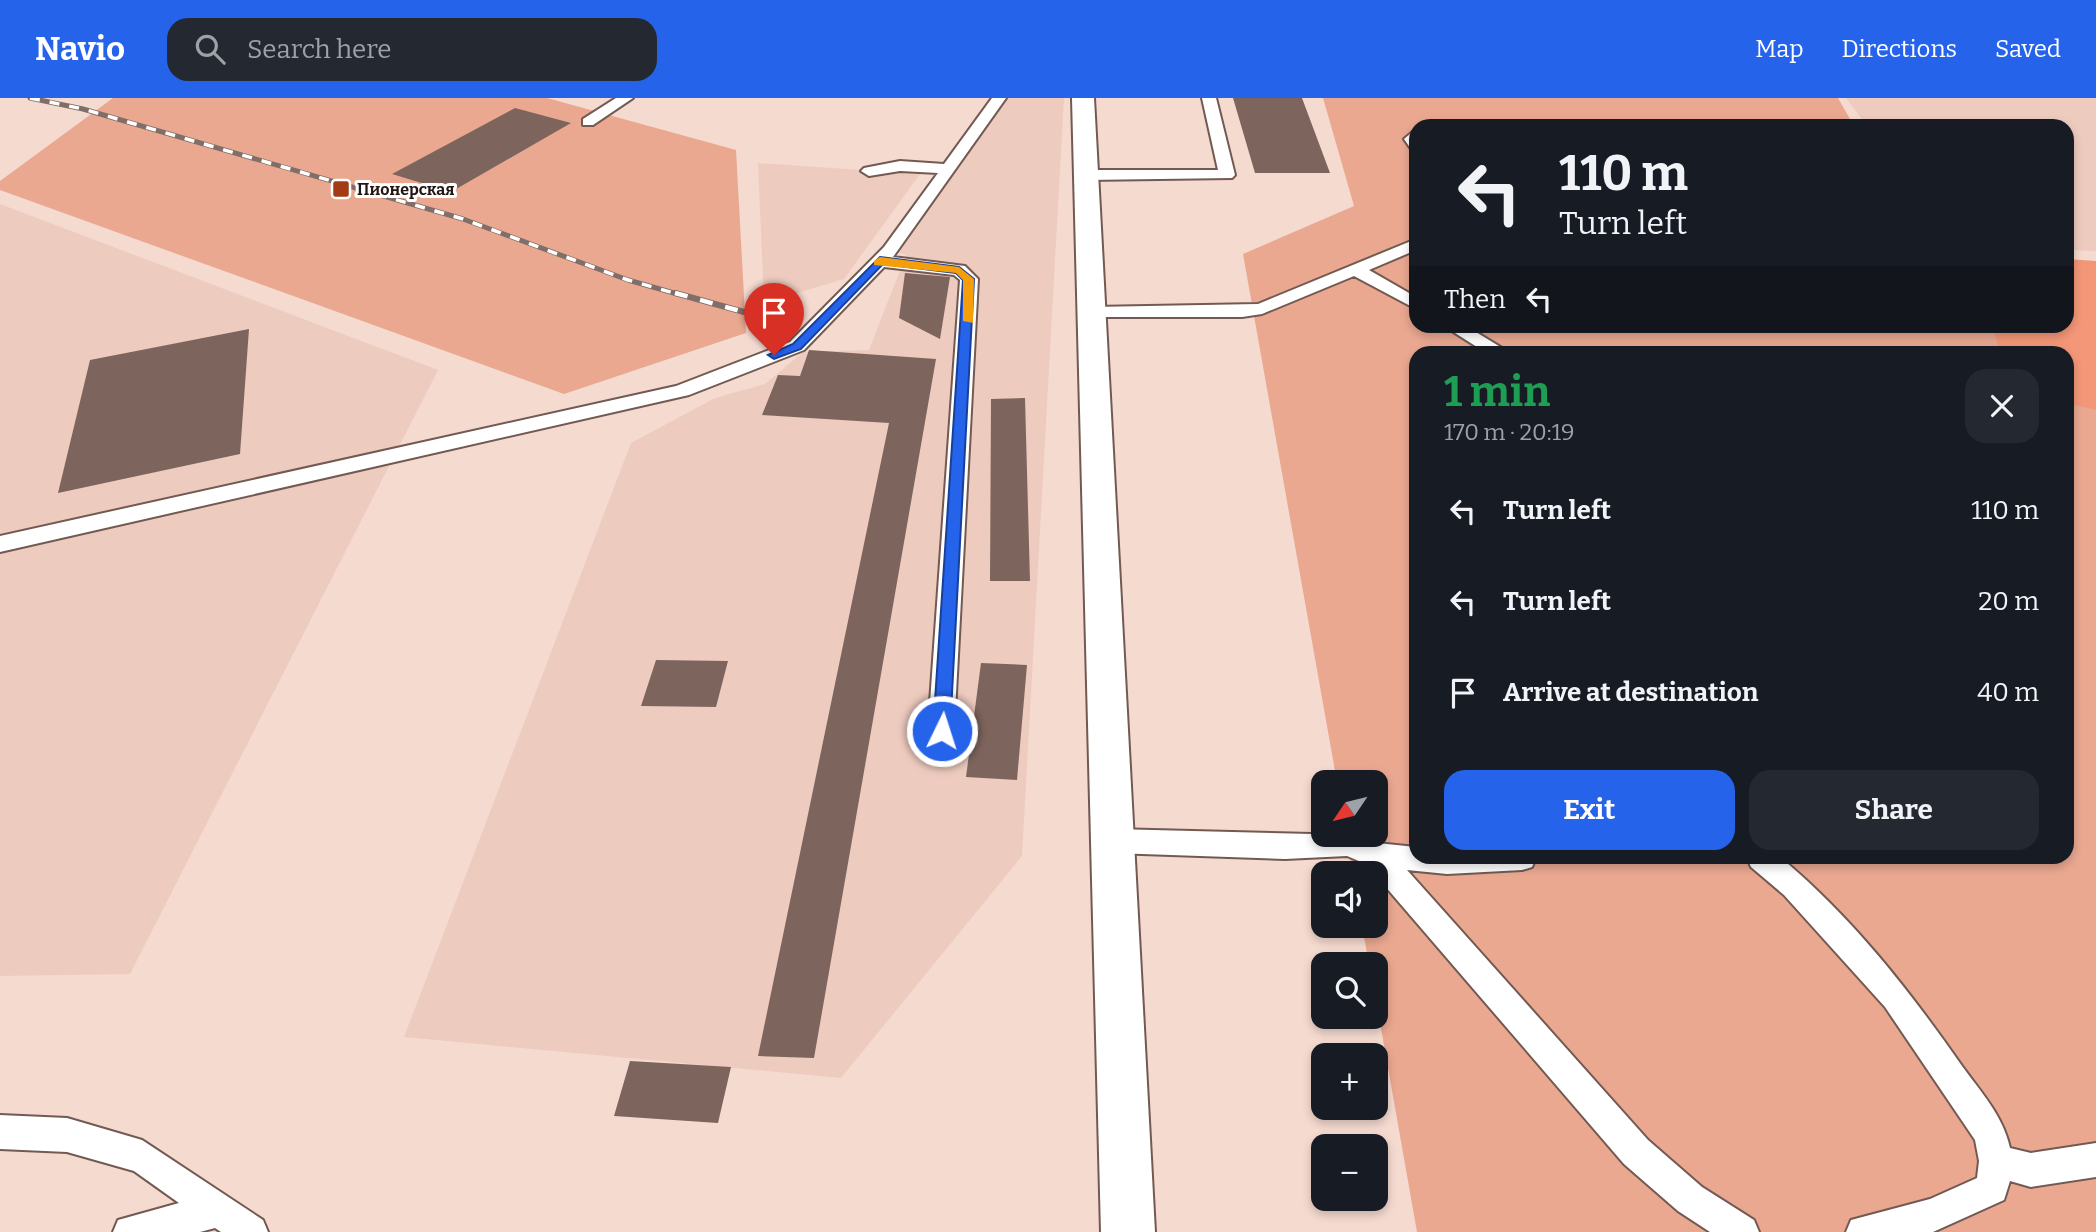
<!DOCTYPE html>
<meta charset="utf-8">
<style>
body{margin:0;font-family:Bitter,serif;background:#242831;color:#f1f3f6;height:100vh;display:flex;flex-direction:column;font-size:26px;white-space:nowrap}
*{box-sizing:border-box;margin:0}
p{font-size:23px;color:#9ea1a6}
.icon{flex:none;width:38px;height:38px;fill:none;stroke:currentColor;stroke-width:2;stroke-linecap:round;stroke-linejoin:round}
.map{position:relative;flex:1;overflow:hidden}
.sheet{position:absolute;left:1409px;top:248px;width:665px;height:518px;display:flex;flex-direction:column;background:#171b24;border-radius:21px;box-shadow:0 4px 10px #0003}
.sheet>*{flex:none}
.top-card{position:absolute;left:1409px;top:21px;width:665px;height:214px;border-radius:21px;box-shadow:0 4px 10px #0003;background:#171b24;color:#f1f3f6;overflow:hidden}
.needle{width:46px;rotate:235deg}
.controls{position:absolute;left:1311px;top:672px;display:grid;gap:14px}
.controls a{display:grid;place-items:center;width:77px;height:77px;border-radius:14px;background:#171b24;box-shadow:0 4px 10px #0003;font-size:35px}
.pin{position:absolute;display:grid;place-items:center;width:60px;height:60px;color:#fff;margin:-72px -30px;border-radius:50% 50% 50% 0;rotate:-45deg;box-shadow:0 0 7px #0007}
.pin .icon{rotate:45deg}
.me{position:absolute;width:77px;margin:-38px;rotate:4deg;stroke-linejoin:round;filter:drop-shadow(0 0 5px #0008)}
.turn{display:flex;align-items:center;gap:24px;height:147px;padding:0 35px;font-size:32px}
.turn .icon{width:91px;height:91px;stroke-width:2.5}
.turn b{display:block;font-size:49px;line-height:60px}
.then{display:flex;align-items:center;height:66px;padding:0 35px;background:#0003;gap:14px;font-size:26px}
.round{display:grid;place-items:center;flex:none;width:74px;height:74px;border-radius:21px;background:#242831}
.head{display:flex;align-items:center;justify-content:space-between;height:119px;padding:0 35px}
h1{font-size:42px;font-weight:700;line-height:52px;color:#1e9e55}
.cta{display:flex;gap:14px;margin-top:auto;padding:14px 35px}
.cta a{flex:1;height:80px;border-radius:21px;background:#2563eb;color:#fff;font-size:28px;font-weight:700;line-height:80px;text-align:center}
.cta a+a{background:#242831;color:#f1f3f6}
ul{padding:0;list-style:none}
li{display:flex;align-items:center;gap:21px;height:91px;padding:0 35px}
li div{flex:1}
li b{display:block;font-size:26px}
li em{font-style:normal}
header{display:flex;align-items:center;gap:42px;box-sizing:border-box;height:98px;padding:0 35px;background:#2563eb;color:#fff}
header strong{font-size:33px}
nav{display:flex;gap:38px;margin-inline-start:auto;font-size:24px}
.search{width:490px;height:63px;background:#242831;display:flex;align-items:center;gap:18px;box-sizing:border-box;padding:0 24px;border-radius:21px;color:#9ea1a6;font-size:26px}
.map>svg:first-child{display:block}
.built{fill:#eecbbf}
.green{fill:#eaa891;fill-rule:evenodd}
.forest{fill:#f49778}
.building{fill:#7d655d}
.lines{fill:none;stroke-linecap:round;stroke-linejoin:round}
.lane-casing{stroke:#725a52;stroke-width:4}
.street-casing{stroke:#725a52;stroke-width:4}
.lane{fill:#fff;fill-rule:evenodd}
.street{fill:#fff;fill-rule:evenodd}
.rail-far1-casing{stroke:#806e68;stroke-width:5}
.rail-casing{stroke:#806e68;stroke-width:6}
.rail-far1{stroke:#fff;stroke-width:3.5;stroke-dasharray:10;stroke-linecap:butt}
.rail{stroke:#fff;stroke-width:4.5;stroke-dasharray:13;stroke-linecap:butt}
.route{fill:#2563eb;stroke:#184099;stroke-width:2}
.slow{fill:#f59e0b}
.poi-dot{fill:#a23c14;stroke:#fff;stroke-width:2.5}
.labels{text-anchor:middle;stroke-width:6;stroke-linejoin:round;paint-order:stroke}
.far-poi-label{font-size:16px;font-weight:bold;fill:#201613;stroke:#fff;text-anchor:start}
</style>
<header>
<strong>Navio</strong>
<div class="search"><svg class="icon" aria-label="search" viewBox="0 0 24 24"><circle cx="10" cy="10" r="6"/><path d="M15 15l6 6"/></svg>Search here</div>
<nav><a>Map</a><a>Directions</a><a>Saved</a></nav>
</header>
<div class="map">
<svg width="2096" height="1134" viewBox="0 0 2096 1134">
<rect width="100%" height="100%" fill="#f5dad0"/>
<!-- built -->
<path class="built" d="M 1004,0 L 1064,0 L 1022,758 L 841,980 L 404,939 L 631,345 L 715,300 L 765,286 L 803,254 L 869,252 L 906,157 L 897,154 Z
M 1846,0 L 2096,0 L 2096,153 L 2067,152 L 2067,28 L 1867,28 Z
M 758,65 L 920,76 L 844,181 L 764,205 Z
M 0,106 L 438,272 L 130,876 L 0,878 Z"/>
<!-- green -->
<path class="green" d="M 113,0 L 547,0 L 736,52 L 746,235 L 564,296 L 0,92 L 0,83 Z
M 1323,0 L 1838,0 L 1854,28 L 1416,28 L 1416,228 L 2067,228 L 2096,165 L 2096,1134 L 1417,1134 L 1376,902 L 1376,866 L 1369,866 L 1362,828 L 1376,828 L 1376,775 L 1353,775 L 1346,737 L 1376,737 L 1376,684 L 1337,684 L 1243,156 L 1354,108 ZM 1416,256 L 2067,256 L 2067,760 L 1416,760 Z"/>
<!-- forest -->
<path class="forest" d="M 2067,161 L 2096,163 L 2096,312 L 2067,305 L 2067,256 L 2000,255 L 1993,228 L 2067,228 Z"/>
<!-- building -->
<path class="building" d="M 1233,0 L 1302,0 L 1330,75 L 1255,75 Z
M 515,10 L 571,25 L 451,94 L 392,76 Z
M 905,175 L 950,179 L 940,241 L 899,220 Z
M 249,231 L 240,356 L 58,395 L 90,262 Z
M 809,252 L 936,261 L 814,960 L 758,958 L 889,325 L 762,317 L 778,277 L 800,278 Z
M 1025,300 L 1030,483 L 990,483 L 991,301 Z
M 656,562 L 728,563 L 716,609 L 641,608 Z
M 981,565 L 1027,567 L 1017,682 L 966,679 Z
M 630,963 L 731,969 L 718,1025 L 614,1018 Z"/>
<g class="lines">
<defs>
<path id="lane" d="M 616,0 L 633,0 L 593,27 L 583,27 L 583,21 Z
M 992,0 L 1006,0 L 893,159 L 965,168 L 978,181 L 954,633 L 950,640 L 941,643 L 932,640 L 928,633 L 960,182 L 954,177 L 884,169 L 804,252 L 689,297 L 0,454 L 0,438 L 676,288 L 790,244 L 884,149 L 938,75 L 900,73 L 869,78 L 861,73 L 864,70 L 900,63 L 944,66 Z
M 1202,0 L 1216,0 L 1235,77 L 1232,80 L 1086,82 L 1078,77 L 1086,72 L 1218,72 Z
M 1416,31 L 1416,52 L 1411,51 L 1404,41 Z
M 1416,141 L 1416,152 L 1369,172 L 1416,199 L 1416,211 L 1354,178 L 1262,216 L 1242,219 L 1092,219 L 1083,214 L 1092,209 L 1258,206 Z
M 1444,228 L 1466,228 L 1512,256 L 1488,256 Z
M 1113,731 L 1355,737 L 1377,745 L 1416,749 L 1416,760 L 1536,760 L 1532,769 L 1522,772 L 1447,776 L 1407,772 L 1648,1042 L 1702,1089 L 1754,1122 L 1759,1134 L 1710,1134 L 1678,1113 L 1624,1066 L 1366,766 L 1347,758 L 1285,761 L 1113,755 L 1103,751 L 1099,743 L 1103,735 Z
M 1747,760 L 1781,760 C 1852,819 1909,892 1962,968 C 1981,994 2003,1018 2010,1050 L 2031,1055 L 2096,1045 L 2096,1079 L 2031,1089 L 2010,1083 L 2004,1102 L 1933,1134 L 1846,1134 L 1851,1122 L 1930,1101 L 1977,1080 L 1979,1063 L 1975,1042 L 1885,909 L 1784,797 L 1751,769 Z
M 0,1017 L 67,1020 L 142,1042 L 263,1122 L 268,1134 L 221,1134 L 215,1130 L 200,1134 L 113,1134 L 118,1122 L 179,1105 L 134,1073 L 67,1054 L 0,1051 Z"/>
<path id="street" d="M 1072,0 L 1094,0 L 1155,1134 L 1101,1134 Z"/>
</defs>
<!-- lane casing -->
<use href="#lane" class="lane-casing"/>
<!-- street casing -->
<use href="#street" class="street-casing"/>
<!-- lane -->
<use href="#lane" class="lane"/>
<!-- street -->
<use href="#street" class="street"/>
<defs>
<path id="rail-far1" d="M 30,0 L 83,11 L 463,121 L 628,182 L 681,197"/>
<path id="rail" d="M 675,195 L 744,214"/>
</defs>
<!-- rail-far1 casing -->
<use href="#rail-far1" class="rail-far1-casing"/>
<!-- rail casing -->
<use href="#rail" class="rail-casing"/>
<!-- rail-far1 -->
<use href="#rail-far1" class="rail-far1"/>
<!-- rail -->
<use href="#rail" class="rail"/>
</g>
<!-- route -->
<path class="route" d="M 880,159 L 959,169 L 974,181 L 950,633 L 942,639 L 933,633 L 963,182 L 956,175 L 883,166 L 801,251 L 774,261 L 768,257 L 793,246 Z"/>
<!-- slow -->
<path class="slow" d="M 880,159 L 959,169 L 974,181 L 973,225 L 963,223 L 963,182 L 956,175 L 874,167 L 874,163 Z"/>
<!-- markers -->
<rect class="poi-dot" x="332" y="82" width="18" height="18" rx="3.5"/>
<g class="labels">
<!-- far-poi labels -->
<g class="far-poi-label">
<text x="357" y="97">Пионерская</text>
</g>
</g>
</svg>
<div class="controls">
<a><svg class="needle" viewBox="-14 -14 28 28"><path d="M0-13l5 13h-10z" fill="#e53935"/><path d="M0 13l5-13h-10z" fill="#9ea1a6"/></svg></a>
<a><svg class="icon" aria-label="sound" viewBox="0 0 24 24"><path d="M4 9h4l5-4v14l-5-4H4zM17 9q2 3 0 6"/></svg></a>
<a><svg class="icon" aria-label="search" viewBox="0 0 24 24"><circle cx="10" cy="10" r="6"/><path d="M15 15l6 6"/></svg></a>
<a>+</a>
<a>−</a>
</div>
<div class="pin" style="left:774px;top:257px;background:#d93025"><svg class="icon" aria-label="arrive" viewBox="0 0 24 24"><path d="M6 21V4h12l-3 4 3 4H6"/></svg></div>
<svg class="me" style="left:942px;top:633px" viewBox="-20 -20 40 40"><circle r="17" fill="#2563eb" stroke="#fff" stroke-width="3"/><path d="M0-11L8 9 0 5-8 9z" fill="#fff"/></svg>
<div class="top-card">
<div class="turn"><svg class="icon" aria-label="left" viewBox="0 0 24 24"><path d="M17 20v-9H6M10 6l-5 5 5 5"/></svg><div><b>110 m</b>Turn left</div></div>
<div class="then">Then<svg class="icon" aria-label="left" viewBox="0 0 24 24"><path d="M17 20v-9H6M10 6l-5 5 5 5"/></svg></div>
</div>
<section class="sheet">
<div class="head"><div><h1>1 min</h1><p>170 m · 20:19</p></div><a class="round"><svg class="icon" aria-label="close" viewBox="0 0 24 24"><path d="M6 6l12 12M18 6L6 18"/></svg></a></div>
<ul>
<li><svg class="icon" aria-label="left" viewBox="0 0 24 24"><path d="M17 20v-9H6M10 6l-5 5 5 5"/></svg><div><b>Turn left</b></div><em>110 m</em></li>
<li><svg class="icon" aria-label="left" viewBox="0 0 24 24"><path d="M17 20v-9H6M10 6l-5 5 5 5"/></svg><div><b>Turn left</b></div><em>20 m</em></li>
<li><svg class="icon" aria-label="arrive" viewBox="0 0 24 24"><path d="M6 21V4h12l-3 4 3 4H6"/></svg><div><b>Arrive at destination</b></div><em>40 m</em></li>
</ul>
<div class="cta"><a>Exit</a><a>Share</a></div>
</section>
</div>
